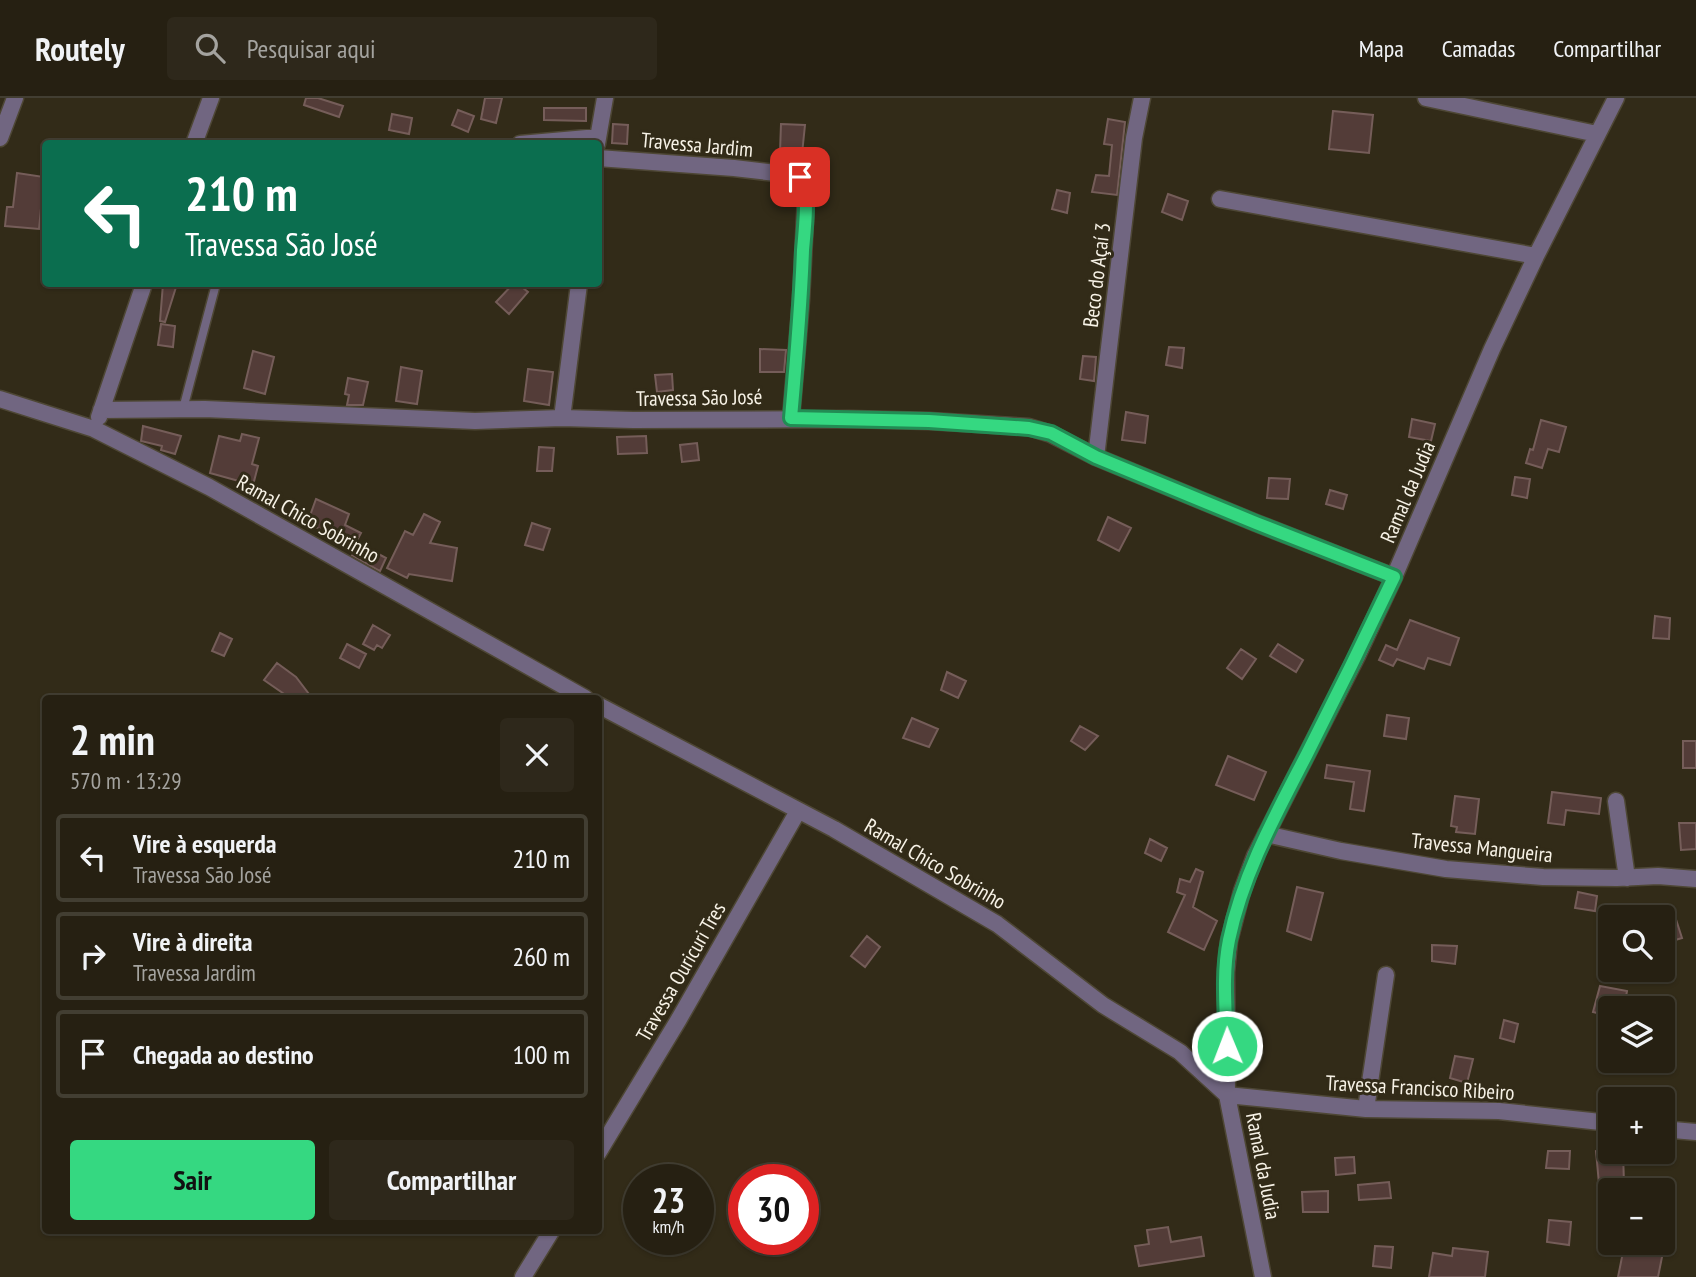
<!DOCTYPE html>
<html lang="pt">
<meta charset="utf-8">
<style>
body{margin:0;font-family:"PT Sans Narrow",sans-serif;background:#2e281b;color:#f1f3f6;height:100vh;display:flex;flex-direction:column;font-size:26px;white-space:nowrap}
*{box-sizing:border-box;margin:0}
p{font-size:23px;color:#a4a39f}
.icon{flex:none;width:38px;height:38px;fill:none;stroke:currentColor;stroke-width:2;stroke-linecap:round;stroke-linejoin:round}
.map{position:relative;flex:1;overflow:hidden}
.panel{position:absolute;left:42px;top:597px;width:560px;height:539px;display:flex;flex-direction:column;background:#262012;border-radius:7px;box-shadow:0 2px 5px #0004,0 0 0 2px #423e32}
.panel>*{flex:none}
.guide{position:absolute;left:42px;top:42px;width:560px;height:147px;border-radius:7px;box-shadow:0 2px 5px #0004,0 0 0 2px #423e32;background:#0b6e4f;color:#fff;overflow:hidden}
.fabs{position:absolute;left:1598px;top:807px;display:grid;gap:14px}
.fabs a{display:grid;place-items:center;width:77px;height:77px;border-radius:7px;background:#262012;box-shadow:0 2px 5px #0004,0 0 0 2px #423e32;font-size:35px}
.speed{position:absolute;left:623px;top:1066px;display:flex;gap:14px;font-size:35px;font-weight:700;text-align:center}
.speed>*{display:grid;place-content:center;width:91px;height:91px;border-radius:50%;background:#262012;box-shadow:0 2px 5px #0004,0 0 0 2px #423e32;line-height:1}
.speed small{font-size:18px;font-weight:400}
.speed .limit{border:10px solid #d22;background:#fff;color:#111}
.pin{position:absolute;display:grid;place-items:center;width:60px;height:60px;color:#fff;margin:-30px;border-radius:14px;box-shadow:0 4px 10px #0006}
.me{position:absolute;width:77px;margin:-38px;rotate:359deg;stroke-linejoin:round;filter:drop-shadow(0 0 5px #0008)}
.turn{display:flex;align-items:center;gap:24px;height:147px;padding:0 28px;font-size:32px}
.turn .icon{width:91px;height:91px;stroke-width:2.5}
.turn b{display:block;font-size:49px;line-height:60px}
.round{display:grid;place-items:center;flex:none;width:74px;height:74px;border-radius:7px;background:#2e281b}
.head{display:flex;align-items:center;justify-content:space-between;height:119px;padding:0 28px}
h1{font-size:42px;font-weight:600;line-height:52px}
.cta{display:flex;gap:14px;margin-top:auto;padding:14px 28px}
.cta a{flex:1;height:80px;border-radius:7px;background:#35d881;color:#111;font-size:28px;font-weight:600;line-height:80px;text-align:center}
.cta a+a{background:#2e281b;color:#f1f3f6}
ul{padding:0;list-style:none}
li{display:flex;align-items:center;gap:21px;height:88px;margin:0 14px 10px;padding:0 14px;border:4px solid #423e32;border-radius:7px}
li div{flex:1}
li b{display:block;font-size:26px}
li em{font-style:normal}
header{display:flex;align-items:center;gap:42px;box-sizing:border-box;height:98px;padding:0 35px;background:#262012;border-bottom:2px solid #423e32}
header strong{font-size:33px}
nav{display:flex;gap:38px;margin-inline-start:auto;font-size:24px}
.search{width:490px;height:63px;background:#2e281b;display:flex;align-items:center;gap:18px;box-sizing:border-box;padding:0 24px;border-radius:7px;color:#a4a39f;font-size:26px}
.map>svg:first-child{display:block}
.building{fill:#533c38;stroke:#755d59;stroke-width:2}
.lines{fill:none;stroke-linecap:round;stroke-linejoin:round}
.service-casing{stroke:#4e4735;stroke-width:11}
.minor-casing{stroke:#4e4735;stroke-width:19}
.service{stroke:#716681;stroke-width:8}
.minor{stroke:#716681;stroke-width:16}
.route-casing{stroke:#228c54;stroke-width:18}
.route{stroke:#35d881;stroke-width:12}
.labels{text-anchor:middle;stroke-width:6;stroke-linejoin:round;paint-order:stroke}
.street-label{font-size:21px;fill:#f7f2e6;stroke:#322b18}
</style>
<header>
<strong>Routely</strong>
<div class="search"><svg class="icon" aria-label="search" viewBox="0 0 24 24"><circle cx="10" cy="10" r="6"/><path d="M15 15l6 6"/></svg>Pesquisar aqui</div>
<nav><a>Mapa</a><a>Camadas</a><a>Compartilhar</a></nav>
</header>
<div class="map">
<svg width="1696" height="1179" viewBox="0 0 1696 1179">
<rect width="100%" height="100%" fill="#322b18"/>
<!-- building -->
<path class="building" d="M 306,0 L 318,0 L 343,8 L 339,19 L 304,7 Z
M 485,0 L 502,0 L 496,25 L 481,21 Z
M 544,10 L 586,10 L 586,23 L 544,22 Z
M 458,12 L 474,18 L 468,34 L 452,27 Z
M 1333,13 L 1373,17 L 1369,55 L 1329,51 Z
M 392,16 L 412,20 L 409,36 L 389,32 Z
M 1108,21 L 1125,24 L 1117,97 L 1092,94 L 1096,77 L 1109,78 L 1112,47 L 1104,46 Z
M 613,26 L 628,27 L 627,46 L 612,45 Z
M 781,26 L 805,27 L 802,56 L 780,54 Z
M 17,75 L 44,79 L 39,131 L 5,128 L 7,109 L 13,109 Z
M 1057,92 L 1070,95 L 1067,115 L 1052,111 Z
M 1168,96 L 1188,103 L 1182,122 L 1162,114 Z
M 163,186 L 177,186 L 165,224 L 160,223 Z
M 513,186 L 518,186 L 528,194 L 509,216 L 496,204 Z
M 161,226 L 175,228 L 173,249 L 158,247 Z
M 1169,249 L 1184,250 L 1182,270 L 1166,267 Z
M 760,251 L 786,252 L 784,274 L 760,274 Z
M 253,253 L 274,259 L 265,296 L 244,290 Z
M 1083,258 L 1096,259 L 1094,283 L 1080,281 Z
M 401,269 L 422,273 L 417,306 L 396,303 Z
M 528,271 L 553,274 L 549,307 L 524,303 Z
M 672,276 L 673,292 L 657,294 L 655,277 Z
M 348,280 L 368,284 L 363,307 L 347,307 L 349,297 L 345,296 Z
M 1126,314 L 1148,318 L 1145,345 L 1122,342 Z
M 1412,321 L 1435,326 L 1431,343 L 1409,339 Z
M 1541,322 L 1566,329 L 1559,354 L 1548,351 L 1542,370 L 1526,365 L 1530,351 L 1533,352 Z
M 143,328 L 181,338 L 175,356 L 161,352 L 162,348 L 141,343 Z
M 242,336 L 259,340 L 252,366 L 258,368 L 253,387 L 210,375 L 219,338 L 240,343 Z
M 646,338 L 647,355 L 618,356 L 617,339 Z
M 697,345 L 699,362 L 682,364 L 680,347 Z
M 539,349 L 554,350 L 552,373 L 537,373 Z
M 1515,379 L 1530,381 L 1527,400 L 1512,397 Z
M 1269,380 L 1290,381 L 1288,401 L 1267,400 Z
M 1330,392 L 1347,397 L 1343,411 L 1326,406 Z
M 316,401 L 349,416 L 345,427 L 361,435 L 352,452 L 320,437 L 322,432 L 307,426 Z
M 424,416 L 440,424 L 430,445 L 457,450 L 452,483 L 409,476 L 407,480 L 387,470 L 405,433 L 413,437 Z
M 1108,419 L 1131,430 L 1119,453 L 1098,442 Z
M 532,425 L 550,431 L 543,452 L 525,447 Z
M 358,445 L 386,460 L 380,473 L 352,457 Z
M 1655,518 L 1670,520 L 1669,541 L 1653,540 Z
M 1410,522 L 1459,540 L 1450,567 L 1428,560 L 1424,571 L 1397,561 L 1393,568 L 1379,562 L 1386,547 L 1397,552 Z
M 373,527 L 390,537 L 382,550 L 377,547 L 374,552 L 363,546 Z
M 220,535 L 232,541 L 224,558 L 212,553 Z
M 347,546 L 366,556 L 359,570 L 340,560 Z
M 1278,546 L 1303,562 L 1296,574 L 1270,558 Z
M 1241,551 L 1256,561 L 1242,581 L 1227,570 Z
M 277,565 L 296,579 L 312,600 L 290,600 L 264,582 Z
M 947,574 L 966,583 L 958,600 L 941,592 Z
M 1387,617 L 1409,620 L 1406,641 L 1384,638 Z
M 912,620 L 938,631 L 929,649 L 903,640 Z
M 1080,628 L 1098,638 L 1085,652 L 1071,643 Z
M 1683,643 L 1696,643 L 1696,670 L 1683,670 Z
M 1228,658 L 1266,674 L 1254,702 L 1216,687 Z
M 1327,667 L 1370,673 L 1364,713 L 1350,711 L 1354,684 L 1325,680 Z
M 1552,694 L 1601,700 L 1599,716 L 1566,712 L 1564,727 L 1548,725 Z
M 1455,698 L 1479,701 L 1475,736 L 1456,734 L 1457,729 L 1451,728 Z
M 1679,725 L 1696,725 L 1696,751 L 1681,752 Z
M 1150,741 L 1167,750 L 1161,763 L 1145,755 Z
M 1196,771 L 1203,774 L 1193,809 L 1217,823 L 1204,852 L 1168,834 L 1185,797 L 1177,794 L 1180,781 L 1190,784 Z
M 1297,789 L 1323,795 L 1311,842 L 1287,833 Z
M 1578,794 L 1597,798 L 1595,813 L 1575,810 Z
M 1673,812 L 1682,840 L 1662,846 L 1662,815 Z
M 867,838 L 880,849 L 865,869 L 851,858 Z
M 1432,847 L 1457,848 L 1455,866 L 1432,863 Z
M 1600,888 L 1627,893 L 1624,910 L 1607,910 L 1605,917 L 1593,914 Z
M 1504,922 L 1518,926 L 1514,944 L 1500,940 Z
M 1455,958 L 1473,961 L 1467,985 L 1450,980 Z
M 1610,1051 L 1610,1054 L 1623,1054 L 1624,1086 L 1599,1086 L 1596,1053 Z
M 1548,1053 L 1570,1053 L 1569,1071 L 1546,1070 Z
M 1354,1059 L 1355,1075 L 1336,1077 L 1335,1060 Z
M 1389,1084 L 1391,1100 L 1359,1102 L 1358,1087 Z
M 1328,1093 L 1328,1114 L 1303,1114 L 1302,1094 Z
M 1549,1122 L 1571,1124 L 1569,1147 L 1547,1144 Z
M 1168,1129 L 1171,1144 L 1201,1139 L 1204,1158 L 1139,1168 L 1135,1148 L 1149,1146 L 1147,1132 Z
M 1625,1144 L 1665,1144 L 1658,1179 L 1618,1179 Z
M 1375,1148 L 1393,1149 L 1391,1170 L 1373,1168 Z
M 1453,1150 L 1488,1154 L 1485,1179 L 1429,1179 L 1433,1155 L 1452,1158 Z"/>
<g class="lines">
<defs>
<path id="service" d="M 183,311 L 216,186"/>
<path id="minor" d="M 1426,0 L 1597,36
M 0,40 L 15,0
M 194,46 L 211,0
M 520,46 L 598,39
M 597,46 L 605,0
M 598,60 L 734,70 L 793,77 L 804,81 L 806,100 L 801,202 L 791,320
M 1220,101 L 1536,158
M 0,301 L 94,331 L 209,389 L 585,600
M 101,312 L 205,311 L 475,323 L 562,320 L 633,322 L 849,321 L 929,323 L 1029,329 L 1051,336 L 1096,359 L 1256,425 L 1394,479
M 99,319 L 144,186
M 562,320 L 579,186
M 1096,359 L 1134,40 L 1142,0
M 598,607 L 834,731 L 997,826 L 1103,907 L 1180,954 L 1227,997 L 1366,1011 L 1499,1013 L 1610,1025
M 1616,703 L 1627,780
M 1266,736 L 1341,753 L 1446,771 L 1543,779 L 1617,780 L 1658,778 L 1696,781
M 1366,1011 L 1386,877
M 1662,1031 L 1696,1034
M 598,1055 L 679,921 L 798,713
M 523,1179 L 552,1132
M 1263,1179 L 1227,997 L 1226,874 L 1229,843 L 1242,793 L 1255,758 L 1357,558 L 1394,479 L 1492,251 L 1536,158 L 1616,0"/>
</defs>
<!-- service casing -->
<use href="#service" class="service-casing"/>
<!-- minor casing -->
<use href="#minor" class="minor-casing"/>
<!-- service -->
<use href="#service" class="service"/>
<!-- minor -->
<use href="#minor" class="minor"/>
</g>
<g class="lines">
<defs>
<path id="route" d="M 800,79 L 804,82 C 808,104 805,129 803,152 C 801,208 796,264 791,320 L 929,323 L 1029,330 L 1051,335 L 1096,359 L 1256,425 L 1394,479 C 1366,538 1337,597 1307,656 C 1276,716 1243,775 1229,842 C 1222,876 1226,913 1227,948"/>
</defs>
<!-- route casing -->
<use href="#route" class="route-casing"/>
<!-- route -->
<use href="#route" class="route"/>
</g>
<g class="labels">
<!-- street labels -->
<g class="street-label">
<text transform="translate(697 47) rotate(5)" y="7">Travessa Jardim</text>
<text transform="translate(1097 177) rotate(-83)" y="7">Beco do Açaí 3</text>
<text transform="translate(699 300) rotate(-1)" y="7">Travessa São José</text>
<text transform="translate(1408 394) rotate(-67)" y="7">Ramal da Judia</text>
<text transform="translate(308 421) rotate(29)" y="7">Ramal Chico Sobrinho</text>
<text transform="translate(1482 750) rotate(6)" y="7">Travessa Mangueira</text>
<text transform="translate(935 766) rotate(30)" y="7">Ramal Chico Sobrinho</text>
<text transform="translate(681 874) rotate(-60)" y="7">Travessa Ouricuri Tres</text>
<text transform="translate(1420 990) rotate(3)" y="7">Travessa Francisco Ribeiro</text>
<text transform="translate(1263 1068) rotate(79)" y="7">Ramal da Judia</text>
</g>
</g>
</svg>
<div class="fabs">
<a><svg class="icon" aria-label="search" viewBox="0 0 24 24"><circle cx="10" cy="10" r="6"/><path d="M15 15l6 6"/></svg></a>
<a><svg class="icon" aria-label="layers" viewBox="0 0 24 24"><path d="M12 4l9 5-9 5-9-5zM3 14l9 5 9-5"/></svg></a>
<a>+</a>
<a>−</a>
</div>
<div class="speed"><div>23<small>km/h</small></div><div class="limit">30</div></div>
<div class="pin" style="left:800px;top:79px;background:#d93025"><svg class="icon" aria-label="arrive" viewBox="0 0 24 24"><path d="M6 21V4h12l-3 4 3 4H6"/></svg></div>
<svg class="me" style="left:1227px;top:948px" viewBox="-20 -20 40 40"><circle r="17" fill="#35d881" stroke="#fff" stroke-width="3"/><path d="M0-11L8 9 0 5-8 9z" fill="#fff"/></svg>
<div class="guide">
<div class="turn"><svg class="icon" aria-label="left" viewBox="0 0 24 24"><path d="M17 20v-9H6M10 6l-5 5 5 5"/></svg><div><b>210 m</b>Travessa São José</div></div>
</div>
<section class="panel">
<div class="head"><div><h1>2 min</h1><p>570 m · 13:29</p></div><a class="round"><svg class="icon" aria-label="close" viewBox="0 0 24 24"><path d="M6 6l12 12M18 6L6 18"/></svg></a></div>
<ul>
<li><svg class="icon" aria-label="left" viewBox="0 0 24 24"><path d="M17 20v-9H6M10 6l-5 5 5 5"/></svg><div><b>Vire à esquerda</b><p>Travessa São José</p></div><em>210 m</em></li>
<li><svg class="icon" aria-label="right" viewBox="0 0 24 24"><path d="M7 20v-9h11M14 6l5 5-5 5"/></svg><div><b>Vire à direita</b><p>Travessa Jardim</p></div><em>260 m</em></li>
<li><svg class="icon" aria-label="arrive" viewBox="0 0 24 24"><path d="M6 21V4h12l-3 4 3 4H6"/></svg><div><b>Chegada ao destino</b></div><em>100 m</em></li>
</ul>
<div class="cta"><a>Sair</a><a>Compartilhar</a></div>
</section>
</div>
